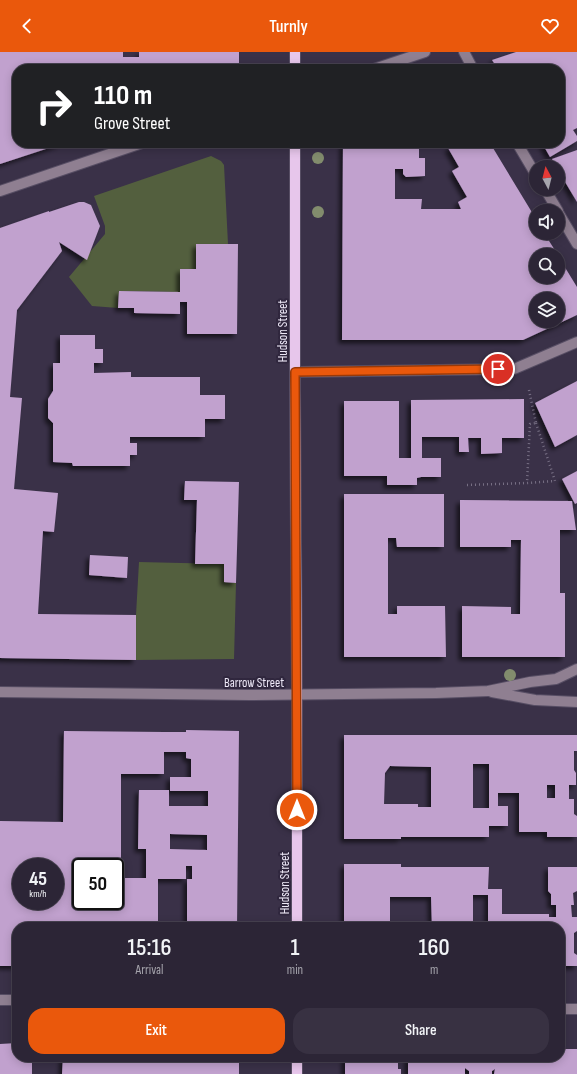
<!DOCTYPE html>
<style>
body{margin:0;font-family:"Sofia Sans Condensed",sans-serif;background:#383142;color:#f1f3f6;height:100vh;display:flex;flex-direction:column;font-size:15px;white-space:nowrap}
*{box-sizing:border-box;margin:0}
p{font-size:13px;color:#a6a5ad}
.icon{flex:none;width:22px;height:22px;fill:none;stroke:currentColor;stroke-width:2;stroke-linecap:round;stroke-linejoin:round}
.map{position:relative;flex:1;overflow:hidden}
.sheet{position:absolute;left:12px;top:870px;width:553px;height:140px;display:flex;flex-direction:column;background:#2c2536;border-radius:16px;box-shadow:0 2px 10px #0003,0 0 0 1px #484251}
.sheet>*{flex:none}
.hud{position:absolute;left:12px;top:12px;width:553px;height:84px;border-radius:16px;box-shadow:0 2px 10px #0003,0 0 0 1px #484251;background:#202124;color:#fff;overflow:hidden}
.needle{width:26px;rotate:353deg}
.fabs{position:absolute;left:529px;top:108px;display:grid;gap:8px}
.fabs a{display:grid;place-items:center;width:36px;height:36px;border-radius:50%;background:#2c2536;box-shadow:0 2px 10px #0003,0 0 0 1px #484251;font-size:20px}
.speed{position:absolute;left:12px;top:806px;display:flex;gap:8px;font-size:20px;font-weight:700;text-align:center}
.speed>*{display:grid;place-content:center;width:52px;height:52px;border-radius:50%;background:#2c2536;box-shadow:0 2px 10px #0003,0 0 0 1px #484251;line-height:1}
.speed small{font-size:10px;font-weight:400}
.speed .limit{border:2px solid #111;border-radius:6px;background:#fff;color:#111}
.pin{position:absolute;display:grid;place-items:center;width:34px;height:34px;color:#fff;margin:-17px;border:2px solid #fff;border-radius:50%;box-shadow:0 1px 4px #0007}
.me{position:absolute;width:44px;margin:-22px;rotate:0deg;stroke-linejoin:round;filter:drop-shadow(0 0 3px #0008)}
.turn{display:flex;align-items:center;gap:14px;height:84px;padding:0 16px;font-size:18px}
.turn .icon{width:52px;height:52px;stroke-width:2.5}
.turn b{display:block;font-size:28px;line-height:34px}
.eta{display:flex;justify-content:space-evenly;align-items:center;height:68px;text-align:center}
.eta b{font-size:24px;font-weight:600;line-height:28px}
.button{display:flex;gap:8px;margin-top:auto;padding:8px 16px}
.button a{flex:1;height:46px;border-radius:16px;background:#ea580c;color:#fff;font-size:16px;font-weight:600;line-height:46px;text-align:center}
.button a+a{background:#383142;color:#f1f3f6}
header{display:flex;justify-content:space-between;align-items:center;height:52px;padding:0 16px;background:#ea580c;color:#fff;font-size:18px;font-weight:600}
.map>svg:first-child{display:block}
.green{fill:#535f3e}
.building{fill:#c1a1ce;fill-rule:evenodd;filter:url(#shadow)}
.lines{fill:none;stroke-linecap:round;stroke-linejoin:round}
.minor-casing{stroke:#574e64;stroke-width:12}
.major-casing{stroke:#574e64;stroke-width:12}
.path{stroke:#787085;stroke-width:2.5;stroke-dasharray:1 3;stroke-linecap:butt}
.minor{stroke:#8f7f91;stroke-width:10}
.major{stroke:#e7c6eb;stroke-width:10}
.tree{fill:#828c6d}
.route-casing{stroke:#983908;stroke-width:10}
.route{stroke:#ea580c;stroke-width:7}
.labels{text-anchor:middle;stroke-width:4;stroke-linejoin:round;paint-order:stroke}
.street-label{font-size:13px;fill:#ede8f7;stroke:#30273e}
</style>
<header><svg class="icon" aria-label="back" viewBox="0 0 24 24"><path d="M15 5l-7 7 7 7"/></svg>Turnly<svg class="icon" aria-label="heart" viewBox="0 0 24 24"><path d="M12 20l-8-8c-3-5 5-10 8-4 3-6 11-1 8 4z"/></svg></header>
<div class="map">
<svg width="577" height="1022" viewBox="0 0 577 1022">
<defs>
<filter id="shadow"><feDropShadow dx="-3.5" dy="3.5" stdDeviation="2" flood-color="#0009"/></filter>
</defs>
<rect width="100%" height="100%" fill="#3a3148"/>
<!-- green -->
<path class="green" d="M 211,104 L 221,109 L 224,113 L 228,192 L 196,192 L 196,217 L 180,217 L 180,240 L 119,239 L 118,256 L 92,254 L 69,225 L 105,182 L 105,174 L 94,144 Z
M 139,510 L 224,512 L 224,530 L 236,531 L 234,607 L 136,608 L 136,563 Z"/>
<!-- building -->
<path class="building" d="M 0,0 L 123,0 L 123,5 L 139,5 L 139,0 L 239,0 L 239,17 L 17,17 L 17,91 L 61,91 L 61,92 L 0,112 Z
M 516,0 L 577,0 L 577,76 L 573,78 L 577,84 L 577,89 L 550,105 L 542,91 L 560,91 L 560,17 L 498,17 L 492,8 Z
M 343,91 L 419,91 L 419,106 L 425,106 L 425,124 L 406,125 L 403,122 L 403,117 L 395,117 L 395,147 L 422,147 L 421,157 L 461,157 L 458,150 L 467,145 L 452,119 L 459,115 L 448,96 L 453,94 L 451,91 L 490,91 L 536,167 L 536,181 L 544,181 L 558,203 L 536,203 L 536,225 L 558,225 L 558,204 L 577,235 L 577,263 L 523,288 L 342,288 ZM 536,247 L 558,247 L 558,269 L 536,269 Z
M 577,98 L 577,150 L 558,118 L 558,115 L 556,115 L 552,107 Z
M 79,150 L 84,150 L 91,153 L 100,174 L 87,208 L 59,190 L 62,199 L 17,258 L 10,345 L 22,346 L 14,437 L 58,441 L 54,480 L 43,479 L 38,562 L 136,563 L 136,608 L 0,606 L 0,176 L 49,159 L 49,160 Z
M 196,192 L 238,192 L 237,282 L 187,282 L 187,250 L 180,250 L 180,262 L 134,261 L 134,256 L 118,256 L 119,239 L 180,240 L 180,217 L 196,217 Z
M 60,283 L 95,283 L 95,297 L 103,297 L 103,311 L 94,311 L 94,321 L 131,320 L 131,325 L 200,325 L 200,343 L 225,343 L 225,367 L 205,367 L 205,385 L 130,385 L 130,391 L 137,391 L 137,403 L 130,403 L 130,414 L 73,414 L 72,411 L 53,410 L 53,371 L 48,366 L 48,347 L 53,339 L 53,311 L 60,311 Z
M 577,329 L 577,383 L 555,395 L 535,351 Z
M 524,347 L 524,386 L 502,386 L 502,401 L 481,402 L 481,386 L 468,386 L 469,400 L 459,400 L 459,385 L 422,385 L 422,406 L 441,406 L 441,425 L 421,425 L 417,426 L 417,433 L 387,433 L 387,424 L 344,424 L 344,349 L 399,349 L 399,406 L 411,406 L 411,348 Z
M 577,419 L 577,451 L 575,452 L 562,427 Z
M 185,429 L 239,430 L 236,531 L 224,530 L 224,512 L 195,512 L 197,448 L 184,448 Z
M 344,442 L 444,442 L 444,495 L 397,495 L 396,486 L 388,486 L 388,562 L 397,562 L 397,554 L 445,554 L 446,605 L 344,605 Z
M 460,448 L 572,449 L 576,478 L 560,478 L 560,541 L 565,541 L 565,605 L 462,605 L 462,554 L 511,555 L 511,562 L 520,562 L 521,488 L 511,488 L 511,495 L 460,495 Z
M 90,503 L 128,505 L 127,526 L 89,523 Z
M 186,678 L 239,679 L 237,875 L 187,875 L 187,827 L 192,827 L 192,814 L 186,814 L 186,827 L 158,827 L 158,875 L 17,875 L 17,914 L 0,914 L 0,769 L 63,770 L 64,679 L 164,680 L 186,680 ZM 164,700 L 186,700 L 186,706 L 191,707 L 191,725 L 170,725 L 170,739 L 208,739 L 208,754 L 169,754 L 169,738 L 139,738 L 138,797 L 146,797 L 146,826 L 121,826 L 121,722 L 164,722 ZM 170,782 L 207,783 L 207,798 L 170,797 ZM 21,815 L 55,815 L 55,849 L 21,849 ZM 81,815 L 115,815 L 115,849 L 81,849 Z
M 344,683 L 577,683 L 577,699 L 574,699 L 574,718 L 576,721 L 576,733 L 569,733 L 569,747 L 574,747 L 574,762 L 577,764 L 577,785 L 547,785 L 547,780 L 519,780 L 519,741 L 498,741 L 498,754 L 508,754 L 508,774 L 489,774 L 489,785 L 401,785 L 401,787 L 344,787 ZM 473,712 L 489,712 L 489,756 L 473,756 ZM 390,714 L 431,715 L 431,755 L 418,755 L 418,752 L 384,752 L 385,721 ZM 547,733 L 555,733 L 555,746 L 547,746 Z
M 344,812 L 401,812 L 401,815 L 489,815 L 488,837 L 502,837 L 502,862 L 549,862 L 549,865 L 556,865 L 556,853 L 551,853 L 551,842 L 548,839 L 548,815 L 577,815 L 577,839 L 573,841 L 574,853 L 571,853 L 572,865 L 577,865 L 577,879 L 574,881 L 574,901 L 577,903 L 577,914 L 560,914 L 560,875 L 488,875 L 488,843 L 473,843 L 473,875 L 432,875 L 431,845 L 390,845 L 390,875 L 344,875 Z
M 17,991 L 17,1005 L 32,1005 L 32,1022 L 0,1022 L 0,992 Z
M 560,997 L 577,997 L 577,1022 L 494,1022 L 495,1017 L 492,1019 L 492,1022 L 469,1022 L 469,1019 L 465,1016 L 465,1022 L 408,1022 L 408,1005 L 560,1005 Z
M 63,1005 L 239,1005 L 239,1022 L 62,1022 Z
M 345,1005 L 398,1005 L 398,1017 L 401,1017 L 401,1022 L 345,1022 Z"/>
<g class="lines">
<defs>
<path id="minor" d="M 464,0 L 473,17
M 374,17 L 425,0
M 517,91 L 536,123
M 545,137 L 558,159
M 0,139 L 142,91
M 558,160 L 577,192
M 295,320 L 514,317 L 577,290
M 0,640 L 248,643 L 436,641 L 488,639 L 530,630 L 556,627 L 577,617
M 492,640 L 535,648 L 577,650
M 0,948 L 17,948
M 560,957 L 577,957"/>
<path id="major" d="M 295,0 L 295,17
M 295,91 L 295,338 L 297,643 L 297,875
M 297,1022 L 297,1005"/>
</defs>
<!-- minor casing -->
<use href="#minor" class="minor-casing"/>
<!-- major casing -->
<use href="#major" class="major-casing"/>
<!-- path -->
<path class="path" d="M 529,338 L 536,371
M 536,371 L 555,429 L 527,431 L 530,372 Z
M 467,433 L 527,431"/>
<!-- minor -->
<use href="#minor" class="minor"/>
<!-- major -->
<use href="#major" class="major"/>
</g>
<!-- trees -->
<g class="tree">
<circle cx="318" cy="106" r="6"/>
<circle cx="318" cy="160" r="6"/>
<circle cx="510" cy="623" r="6"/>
</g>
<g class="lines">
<defs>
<path id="route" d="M 297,758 L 295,320 L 498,317"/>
</defs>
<!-- route casing -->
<use href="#route" class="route-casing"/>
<!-- route -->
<use href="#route" class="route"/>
</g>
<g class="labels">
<!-- street labels -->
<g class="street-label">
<text transform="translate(282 279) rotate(-90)" y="5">Hudson Street</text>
<text x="254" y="635">Barrow Street</text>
<text transform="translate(284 831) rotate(-90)" y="5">Hudson Street</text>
</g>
</g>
</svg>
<div class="fabs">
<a><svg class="needle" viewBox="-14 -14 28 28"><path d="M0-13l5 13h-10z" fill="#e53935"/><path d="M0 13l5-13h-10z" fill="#a6a5ad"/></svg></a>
<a><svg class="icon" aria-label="sound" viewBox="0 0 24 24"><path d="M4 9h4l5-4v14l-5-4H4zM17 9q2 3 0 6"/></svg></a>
<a><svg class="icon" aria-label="search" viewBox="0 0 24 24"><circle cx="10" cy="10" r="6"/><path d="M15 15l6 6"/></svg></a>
<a><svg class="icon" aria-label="layers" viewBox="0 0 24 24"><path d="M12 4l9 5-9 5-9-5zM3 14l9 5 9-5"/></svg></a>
</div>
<div class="speed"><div>45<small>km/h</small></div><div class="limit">50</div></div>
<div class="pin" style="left:498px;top:317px;background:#d93025"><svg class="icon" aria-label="arrive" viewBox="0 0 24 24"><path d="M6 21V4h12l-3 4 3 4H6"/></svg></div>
<svg class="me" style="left:297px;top:758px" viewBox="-20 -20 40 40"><circle r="17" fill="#ea580c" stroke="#fff" stroke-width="3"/><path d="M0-11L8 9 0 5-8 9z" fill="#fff"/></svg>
<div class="hud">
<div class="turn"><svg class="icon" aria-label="right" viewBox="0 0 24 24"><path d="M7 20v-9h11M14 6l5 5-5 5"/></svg><div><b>110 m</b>Grove Street</div></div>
</div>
<section class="sheet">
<div class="eta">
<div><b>15:16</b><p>Arrival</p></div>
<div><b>1</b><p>min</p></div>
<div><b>160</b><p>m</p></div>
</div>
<div class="button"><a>Exit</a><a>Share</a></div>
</section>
</div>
